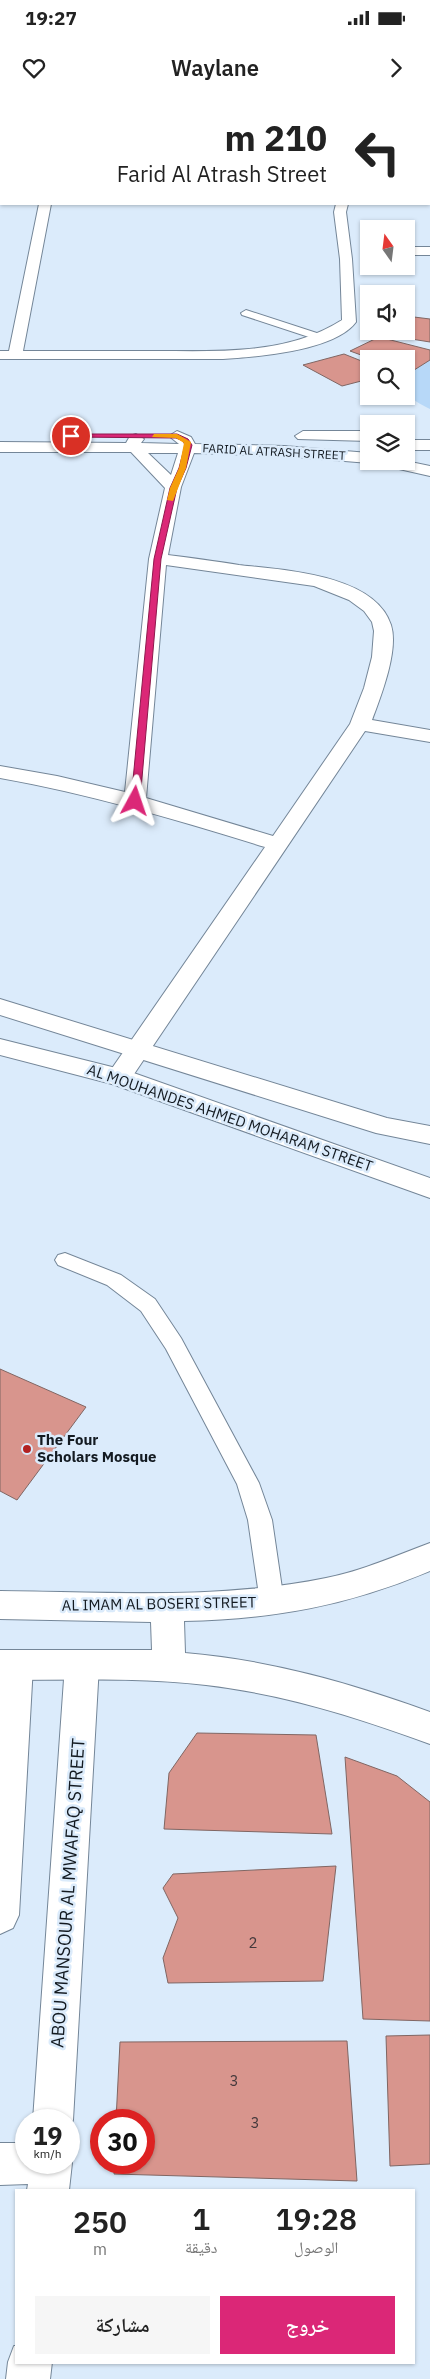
<!DOCTYPE html>
<html lang="ar">
<meta charset="utf-8">
<style>
body{margin:0;font-family:"IBM Plex Sans","Noto Naskh Arabic",sans-serif;background:#f6f6f6;color:#222;direction:rtl;height:100vh;display:flex;flex-direction:column;font-size:19px;white-space:nowrap}
*{box-sizing:border-box;margin:0}
p{font-size:16px;color:#767676}
.icon{flex:none;width:28px;height:28px;fill:none;stroke:currentColor;stroke-width:2;stroke-linecap:round;stroke-linejoin:round}
.map{position:relative;flex:1;overflow:hidden;direction:ltr}
.details{position:absolute;left:15px;top:2089px;width:400px;height:175px;display:flex;flex-direction:column;background:#fff;border-radius:0px;box-shadow:0 1px 4px #0004;direction:rtl}
.details>*{flex:none}
.banner{position:absolute;left:0px;top:0px;width:430px;height:105px;box-shadow:0 1px 4px #0004;direction:rtl;background:#fff;color:#222;overflow:hidden}
.needle{width:32px;rotate:346deg}
.controls{position:absolute;left:360px;top:120px;display:grid;gap:10px}
.controls a{display:grid;place-items:center;width:55px;height:55px;border-radius:0px;background:#fff;box-shadow:0 1px 4px #0004;font-size:25px}
.speed{position:absolute;left:15px;top:2009px;display:flex;gap:10px;font-size:25px;font-weight:700;text-align:center}
.speed>*{display:grid;place-content:center;width:65px;height:65px;border-radius:50%;background:#fff;box-shadow:0 1px 4px #0004;line-height:1}
.speed small{font-size:12px;font-weight:400}
.speed .limit{border:8px solid #d22;background:#fff;color:#111}
.pin{position:absolute;display:grid;place-items:center;width:42px;height:42px;color:#fff;margin:-21px;border:2px solid #fff;border-radius:50%;box-shadow:0 1px 5px #0007}
.me{position:absolute;width:55px;margin:-28px;rotate:5deg;stroke-linejoin:round;filter:drop-shadow(0 0 4px #0008)}
.turn{display:flex;align-items:center;gap:18px;height:105px;padding:0 20px;font-size:22px}
.turn .icon{width:65px;height:65px;stroke-width:2.5}
.turn b{display:block;font-size:35px;line-height:42px}
.eta{display:flex;justify-content:space-evenly;align-items:center;height:85px;text-align:center}
.eta b{font-size:30px;font-weight:600;line-height:35px}
.button{display:flex;gap:10px;margin-top:auto;padding:10px 20px}
.button a{flex:1;height:58px;border-radius:0px;background:#db2777;color:#fff;font-size:20px;font-weight:600;line-height:58px;text-align:center}
.button a+a{background:#f6f6f6;color:#222}
.status{display:flex;justify-content:space-between;align-items:center;height:35px;padding:0 25px;background:#fff;direction:ltr}
.status svg{height:14px;fill:currentColor}
header{display:flex;justify-content:space-between;align-items:center;height:65px;padding:0 20px;background:#fff;font-size:22px;font-weight:600}
.map>svg:first-child{display:block}
.green{fill:#b7d8f8}
.building{fill:#d8958d;stroke:#806663}
.lines{fill:none;stroke-linecap:round;stroke-linejoin:round}
.service-casing{stroke:#748698;stroke-width:2}
.minor-casing{stroke:#748698;stroke-width:2}
.tertiary-casing{stroke:#748698;stroke-width:2}
.secondary-casing{stroke:#748698;stroke-width:2}
.service{fill:#fff;fill-rule:evenodd}
.minor{fill:#fff;fill-rule:evenodd}
.tertiary{fill:#fff;fill-rule:evenodd}
.secondary{fill:#fff;fill-rule:evenodd}
.route{fill:#db2777;stroke:#8e194d}
.slow{fill:#f59e0b}
.poi-dot{fill:#b22222;stroke:#dbebfb;stroke-width:2}
.labels{text-anchor:middle;stroke-width:5;stroke-linejoin:round;paint-order:stroke}
.far-street-label{font-size:12px;fill:#131a21;stroke:#dbebfb}
.street-label{font-size:15px;fill:#131a21;stroke:#dbebfb}
.poi-label{font-size:15px;font-weight:bold;fill:#131a21;stroke:#dbebfb;text-anchor:start}
.near-number-label{font-size:15px;fill:#44393c}
.near-street-label{font-size:18px;fill:#131a21;stroke:#dbebfb}
</style>
<div class="status"><b>19:27</b><svg viewBox="0 0 49 12"><path d="M0 12V9h3v3zM5 12V6h3v6zM10 12V3h3v9zM15 12V0h3v12zM26 1h20v11H26zM47 4h2v5h-2z"/></svg></div>
<header><svg class="icon" aria-label="forward" viewBox="0 0 24 24"><path d="M9 5l7 7-7 7"/></svg>Waylane<svg class="icon" aria-label="heart" viewBox="0 0 24 24"><path d="M12 20l-8-8c-3-5 5-10 8-4 3-6 11-1 8 4z"/></svg></header>
<div class="map">
<svg width="430" height="2279" viewBox="0 0 430 2279">
<rect width="100%" height="100%" fill="#dbebfb"/>
<!-- green -->
<path class="green" d="M 430,260 L 430,309 C 410,299 406,297 406,274 Z"/>
<!-- building -->
<path class="building" d="M 406,216 L 430,219 L 430,242 L 380,234 L 383,231 L 406,231 Z
M 379,237 L 430,250 L 430,260 L 411,272 L 406,270 L 406,259 L 372,259 L 350,251 Z
M 344,254 L 369,264 L 369,279 L 342,286 L 303,265 Z
M 0,1269 L 86,1307 L 17,1400 L 0,1391 Z
M 197,1633 L 316,1635 L 332,1734 L 164,1729 L 169,1673 Z
M 345,1657 L 397,1676 L 430,1702 L 430,1921 L 363,1919 Z
M 336,1766 L 323,1881 L 168,1883 L 163,1858 L 178,1818 L 163,1788 L 173,1774 Z
M 430,1935 L 430,2064 L 390,2066 L 386,1936 Z
M 347,1941 L 357,2081 L 114,2074 L 115,2062 L 144,2062 L 144,2020 L 116,2020 L 120,1942 Z"/>
<g class="lines">
<defs>
<path id="service" d="M 246,210 L 326,236 L 327,238 L 322,241 L 318,240 L 242,215 L 241,213 Z
M 65,1153 L 121,1175 L 155,1199 L 181,1238 L 259,1383 L 272,1420 L 284,1502 L 280,1509 L 272,1512 L 264,1509 L 260,1502 L 248,1420 L 237,1384 L 166,1249 L 141,1211 L 107,1185 L 58,1165 L 55,1160 L 58,1155 Z"/>
<path id="minor" d="M 0,46 L 1,46 L 1,52 L 0,52 Z
M 39,104 L 51,104 L 23,251 C 68,251 112,251 157,251 C 220,251 287,255 342,220 L 340,159 L 334,112 L 336,104 L 348,104 L 346,112 L 352,159 L 356,222 C 335,251 256,257 223,259 L 0,259 L 0,251 L 9,251 Z
M 406,147 L 430,147 L 430,155 L 406,155 Z
M 177,331 L 191,337 L 195,344 L 284,346 L 369,353 L 369,361 L 375,361 L 369,363 L 284,356 L 194,353 L 181,387 L 168,455 C 191,458 215,461 239,465 C 282,470 375,474 391,525 C 399,550 381,596 372,620 L 430,630 L 430,642 L 365,631 L 128,983 L 119,985 L 110,983 L 106,977 L 265,747 C 177,720 91,694 0,678 L 0,666 L 57,676 L 125,692 L 149,459 L 165,388 L 131,352 L 0,352 L 0,342 L 126,343 L 130,336 L 136,334 L 144,339 L 141,343 L 179,344 L 169,336 ZM 148,353 L 178,353 L 171,375 ZM 166,465 L 314,486 L 349,500 L 364,511 L 372,522 L 374,531 L 372,557 L 364,588 L 350,624 L 273,736 L 146,698 Z
M 303,331 L 369,331 L 369,341 L 298,339 L 295,336 Z
M 406,340 L 430,340 L 430,350 L 406,350 Z
M 375,361 L 406,361 L 430,366 L 430,376 L 377,364 Z
M 16,1550 L 28,1554 L 33,1565 L 19,1815 L 13,1828 L 0,1834 L 0,1563 L 4,1554 Z
M 82,1550 L 94,1554 L 99,1565 L 73,2020 L 69,2031 L 69,2020 L 33,2020 L 65,1565 L 70,1554 Z
M 0,2043 L 26,2043 L 26,2062 L 69,2062 L 69,2055 L 72,2063 L 69,2090 L 27,2090 L 28,2084 L 0,2085 Z
M 14,2246 L 16,2246 L 16,2262 L 52,2262 L 50,2279 L 6,2279 L 8,2262 Z"/>
<path id="tertiary" d="M 277,0 L 307,0 L 307,1 L 278,1 Z
M 429,6 L 430,6 L 430,12 L 429,12 Z
M 0,13 L 1,13 L 1,19 L 0,19 Z
M 0,899 L 387,1018 L 430,1026 L 430,1044 L 376,1033 L 0,915 Z
M 0,939 L 128,971 L 430,1078 L 430,1098 L 112,984 L 0,955 Z
M 430,1443 L 430,1471 C 347,1506 274,1519 184,1521 L 185,1553 C 270,1560 350,1583 430,1612 L 430,1644 C 357,1617 283,1594 206,1585 C 137,1577 69,1580 0,1580 L 0,1550 L 152,1550 L 151,1522 L 0,1519 L 0,1491 C 109,1492 218,1500 326,1478 C 362,1471 395,1456 430,1443 Z"/>
<path id="secondary" d="M 361,0 L 390,0 L 390,1 L 362,1 Z"/>
</defs>
<!-- service casing -->
<use href="#service" class="service-casing"/>
<!-- minor casing -->
<use href="#minor" class="minor-casing"/>
<!-- tertiary casing -->
<use href="#tertiary" class="tertiary-casing"/>
<!-- secondary casing -->
<use href="#secondary" class="secondary-casing"/>
<!-- service -->
<use href="#service" class="service"/>
<!-- minor -->
<use href="#minor" class="minor"/>
<!-- tertiary -->
<use href="#tertiary" class="tertiary"/>
<!-- secondary -->
<use href="#secondary" class="secondary"/>
</g>
<!-- route -->
<path class="route" d="M 71,334 L 177,334 L 188,339 L 192,345 L 186,368 L 177,388 L 161,459 L 140,701 L 135,703 L 131,701 L 154,459 L 170,388 L 179,368 L 185,345 L 183,341 L 176,338 L 69,337 Z"/>
<!-- slow -->
<path class="slow" d="M 154,334 L 177,334 L 191,342 L 186,368 L 173,401 L 167,400 L 170,388 L 179,368 L 184,343 L 176,338 L 152,337 Z"/>
<!-- markers -->
<circle class="poi-dot" cx="27" cy="1349" r="5"/>
<g class="labels">
<!-- far-street labels -->
<g class="far-street-label">
<text transform="translate(274 352) rotate(3)" y="4">FARID AL ATRASH STREET</text>
</g>
<!-- street labels -->
<g class="street-label">
<text transform="translate(230 1018) rotate(19)" y="5">AL MOUHANDES AHMED MOHARAM STREET</text>
<text transform="translate(159 1504) rotate(-1)" y="5">AL IMAM AL BOSERI STREET</text>
</g>
<!-- poi labels -->
<g class="poi-label">
<text x="37" y="1345">The Four<tspan x="37" dy="17">Scholars Mosque</tspan></text>
</g>
<!-- near-number labels -->
<g class="near-number-label">
<text x="253" y="1848">2</text>
<text x="234" y="1986">3</text>
<text x="255" y="2028">3</text>
</g>
<!-- near-street labels -->
<g class="near-street-label">
<text transform="translate(68 1793) rotate(-86)" y="6">ABOU MANSOUR AL MWAFAQ STREET</text>
</g>
</g>
</svg>
<div class="controls">
<a><svg class="needle" viewBox="-14 -14 28 28"><path d="M0-13l5 13h-10z" fill="#e53935"/><path d="M0 13l5-13h-10z" fill="#767676"/></svg></a>
<a><svg class="icon" aria-label="sound" viewBox="0 0 24 24"><path d="M4 9h4l5-4v14l-5-4H4zM17 9q2 3 0 6"/></svg></a>
<a><svg class="icon" aria-label="search" viewBox="0 0 24 24"><circle cx="10" cy="10" r="6"/><path d="M15 15l6 6"/></svg></a>
<a><svg class="icon" aria-label="layers" viewBox="0 0 24 24"><path d="M12 4l9 5-9 5-9-5zM3 14l9 5 9-5"/></svg></a>
</div>
<div class="speed"><div>19<small>km/h</small></div><div class="limit">30</div></div>
<div class="pin" style="left:71px;top:336px;background:#d93025"><svg class="icon" aria-label="arrive" viewBox="0 0 24 24"><path d="M6 21V4h12l-3 4 3 4H6"/></svg></div>
<svg class="me" style="left:135px;top:701px" viewBox="-20 -20 40 40"><path d="M0-17L14 15 0 8-14 15z" fill="#db2777" stroke="#fff" stroke-width="4"/></svg>
<div class="banner">
<div class="turn"><svg class="icon" aria-label="left" viewBox="0 0 24 24"><path d="M17 20v-9H6M10 6l-5 5 5 5"/></svg><div><b>210 m</b>Farid Al Atrash Street</div></div>
</div>
<section class="details">
<div class="eta">
<div><b>19:28</b><p>الوصول</p></div>
<div><b>1</b><p>دقيقة</p></div>
<div><b>250</b><p>m</p></div>
</div>
<div class="button"><a>خروج</a><a>مشاركة</a></div>
</section>
</div>
